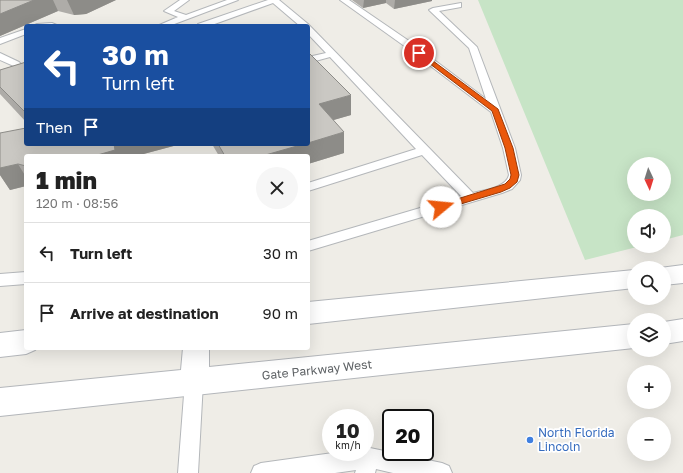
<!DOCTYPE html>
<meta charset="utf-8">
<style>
body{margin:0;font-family:"Golos Text",sans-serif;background:#f6f6f6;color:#222;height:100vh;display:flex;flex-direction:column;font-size:15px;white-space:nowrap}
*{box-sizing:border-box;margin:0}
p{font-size:13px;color:#767676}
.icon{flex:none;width:22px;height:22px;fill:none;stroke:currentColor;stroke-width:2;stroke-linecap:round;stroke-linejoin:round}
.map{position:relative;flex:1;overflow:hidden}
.panel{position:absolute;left:24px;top:154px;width:286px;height:196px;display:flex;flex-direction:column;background:#fff;border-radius:4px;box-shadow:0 4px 16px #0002}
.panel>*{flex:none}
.guide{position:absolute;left:24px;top:24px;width:286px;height:122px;border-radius:4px;box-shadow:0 4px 16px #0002;background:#1a4fa0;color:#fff;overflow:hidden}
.needle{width:26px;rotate:176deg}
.fabs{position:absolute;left:627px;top:157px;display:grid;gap:8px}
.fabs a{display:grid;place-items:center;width:44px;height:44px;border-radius:50%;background:#fff;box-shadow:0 4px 16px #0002;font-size:20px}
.speed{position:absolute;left:322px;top:409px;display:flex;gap:8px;font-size:20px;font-weight:700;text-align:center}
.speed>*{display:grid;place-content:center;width:52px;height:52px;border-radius:50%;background:#fff;box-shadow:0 4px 16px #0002;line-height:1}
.speed small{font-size:10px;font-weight:400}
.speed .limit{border:2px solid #111;border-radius:6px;background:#fff;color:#111}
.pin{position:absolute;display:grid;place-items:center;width:34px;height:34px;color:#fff;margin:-17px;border:2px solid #fff;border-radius:50%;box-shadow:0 1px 4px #0007}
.me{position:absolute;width:44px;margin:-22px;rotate:73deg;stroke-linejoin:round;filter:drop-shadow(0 0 3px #0008)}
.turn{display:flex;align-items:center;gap:14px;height:84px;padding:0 12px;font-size:18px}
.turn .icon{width:52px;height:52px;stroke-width:2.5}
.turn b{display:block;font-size:28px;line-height:34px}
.then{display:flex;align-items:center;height:38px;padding:0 12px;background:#0003;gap:8px;font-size:15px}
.round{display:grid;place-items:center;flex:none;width:42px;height:42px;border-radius:21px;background:#f6f6f6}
.head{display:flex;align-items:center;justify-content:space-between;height:68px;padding:0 12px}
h1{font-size:24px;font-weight:800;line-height:30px}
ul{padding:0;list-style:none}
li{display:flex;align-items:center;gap:12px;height:60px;padding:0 12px;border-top:1px solid #e0e0e0}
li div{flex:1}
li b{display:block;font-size:15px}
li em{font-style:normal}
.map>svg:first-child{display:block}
.green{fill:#c7e4c6;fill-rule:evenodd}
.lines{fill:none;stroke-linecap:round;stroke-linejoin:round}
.service-casing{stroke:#b4b7ba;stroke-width:2}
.secondary-casing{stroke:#b3b6ba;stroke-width:2}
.service{fill:#fff;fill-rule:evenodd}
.secondary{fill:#fff;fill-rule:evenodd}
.wall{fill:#aeaca8}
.shaded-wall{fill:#8d8c88}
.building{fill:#cac8c3;stroke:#8d8c88}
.route{fill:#ea580c;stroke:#983908}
.shop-dot{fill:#3f7fe0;stroke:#fff;stroke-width:1.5}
.labels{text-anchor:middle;stroke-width:3.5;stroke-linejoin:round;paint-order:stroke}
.near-street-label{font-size:12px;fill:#5e6265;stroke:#fff}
.near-shop-label{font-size:12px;fill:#366cbe;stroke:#fff;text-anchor:start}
</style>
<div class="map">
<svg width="683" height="473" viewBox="0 0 683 473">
<rect width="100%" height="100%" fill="#efede7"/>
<!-- green -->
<path class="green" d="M 478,0 L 683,0 L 683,235 L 664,240 L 664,216 L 634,216 L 634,246 L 641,246 L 585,260 ZM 634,164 L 664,164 L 664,194 L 634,194 Z"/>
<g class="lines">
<defs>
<path id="service" d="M 180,0 L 189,0 L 174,11 L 186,15 L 227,0 L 238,0 L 169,26 L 157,26 L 178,17 L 164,11 Z
M 268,0 L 279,0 L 308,24 L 473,193 C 483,190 506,188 509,175 L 503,148 L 491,112 L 403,45 L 340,0 L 349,0 L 409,41 L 486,99 L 469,48 L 429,10 L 433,8 L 461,3 L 461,7 L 439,11 L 477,47 L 515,148 L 521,175 L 520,180 L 512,189 L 502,193 L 308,251 L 308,241 L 461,196 L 422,155 L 308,191 L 308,183 L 416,149 L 330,57 L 308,63 L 308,57 L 326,53 L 308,34 L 308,26 L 300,26 L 273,3 L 209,26 L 197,26 L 198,24 Z
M 52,23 L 59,26 L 33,26 L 37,24 Z
M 26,29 L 26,34 L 0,44 L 0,38 Z
M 0,53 L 19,62 L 21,64 L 16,67 L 0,60 Z
M 26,272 L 26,284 L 0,286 L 0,274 Z
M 194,373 L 200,376 L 203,382 L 198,473 L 178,473 L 185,382 L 188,376 Z
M 370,448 L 442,463 L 449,466 L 452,473 L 393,473 L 376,469 L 375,473 L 355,473 L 356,470 L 335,473 L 251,473 L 254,466 L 261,463 L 340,452 L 365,452 L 365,449 Z"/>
<path id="secondary" d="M 683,265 L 683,283 L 664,285 L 664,268 L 660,268 Z
M 634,270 L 634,288 L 308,324 L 308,302 Z
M 683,319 L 683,341 L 664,344 L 664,322 Z
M 634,324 L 634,348 L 0,416 L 0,388 L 181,370 L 183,348 L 209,348 L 209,367 Z
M 26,330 L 26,348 L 37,348 L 35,350 L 26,354 L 0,357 L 0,333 Z"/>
</defs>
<!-- service casing -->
<use href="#service" class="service-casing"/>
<!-- secondary casing -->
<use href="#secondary" class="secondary-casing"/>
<!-- service -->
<use href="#service" class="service"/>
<!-- secondary -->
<use href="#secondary" class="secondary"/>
</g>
<!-- wall -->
<path class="wall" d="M 0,0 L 116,0 L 86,14 L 74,15 L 58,11 L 0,36 Z
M 352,0 L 432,0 L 432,1 L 394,9 L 386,3 L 363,8 Z
M 308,52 L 351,115 L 333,120 L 344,153 L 308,164 L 308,156 L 219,156 L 212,144 L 308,144 Z
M 26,62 L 26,122 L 0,94 L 0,70 Z
M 0,133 L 26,144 L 181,144 L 136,156 L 26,156 L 26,186 L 10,190 L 0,175 Z"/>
<!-- shaded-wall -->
<path class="shaded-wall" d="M 34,0 L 53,0 L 58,11 L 0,36 L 0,14 Z
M 67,0 L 116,0 L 86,14 L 74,15 Z
M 364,0 L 386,0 L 386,3 L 363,8 Z
M 395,0 L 432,0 L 432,1 L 394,9 Z
M 351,95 L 351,115 L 320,124 L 319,104 Z
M 344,132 L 344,153 L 308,164 L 308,156 L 262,156 L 304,144 L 308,144 L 308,143 Z
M 114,144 L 181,144 L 136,156 L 94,156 Z
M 18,164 L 26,177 L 26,186 L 10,190 L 0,175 L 0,168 Z"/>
<!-- building -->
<path class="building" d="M 0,0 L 34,0 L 0,14 Z
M 308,52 L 351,95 L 319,104 L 344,132 L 308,143 Z
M 26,62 L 26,113 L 0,87 L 0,70 Z
M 26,128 L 26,144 L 114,144 L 115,150 L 94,156 L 26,156 L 26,166 L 18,164 L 0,168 L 0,133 Z
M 218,144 L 304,144 L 262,156 L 225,156 Z"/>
<!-- route -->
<path class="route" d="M 417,52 L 421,52 L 498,109 L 513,148 L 519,175 L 517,182 L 510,188 L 501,192 L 444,209 L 438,209 L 436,207 L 438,205 L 505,184 L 510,179 L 511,175 L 505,148 L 492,111 L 417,54 Z"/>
<!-- markers -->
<circle class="shop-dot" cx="530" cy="440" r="4"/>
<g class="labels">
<!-- near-street labels -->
<g class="near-street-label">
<text transform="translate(317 370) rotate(-6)" y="4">Gate Parkway West</text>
</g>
<!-- near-shop labels -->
<g class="near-shop-label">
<text x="538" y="437">North Florida<tspan x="538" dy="14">Lincoln</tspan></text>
</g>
</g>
</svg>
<div class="fabs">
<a><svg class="needle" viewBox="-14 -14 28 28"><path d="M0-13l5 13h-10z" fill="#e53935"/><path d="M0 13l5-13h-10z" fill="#767676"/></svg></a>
<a><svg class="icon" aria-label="sound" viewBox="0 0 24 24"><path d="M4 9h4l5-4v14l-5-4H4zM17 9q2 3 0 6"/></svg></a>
<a><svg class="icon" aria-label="search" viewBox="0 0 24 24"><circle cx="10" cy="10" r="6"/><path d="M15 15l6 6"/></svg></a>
<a><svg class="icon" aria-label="layers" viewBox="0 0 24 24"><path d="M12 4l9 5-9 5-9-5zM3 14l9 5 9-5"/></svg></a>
<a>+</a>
<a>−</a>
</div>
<div class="speed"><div>10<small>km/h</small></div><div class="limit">20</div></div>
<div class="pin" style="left:419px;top:53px;background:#d93025"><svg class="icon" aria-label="arrive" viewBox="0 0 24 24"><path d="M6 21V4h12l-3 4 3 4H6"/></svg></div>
<svg class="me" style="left:441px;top:207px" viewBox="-20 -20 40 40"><circle r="19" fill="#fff"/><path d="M0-13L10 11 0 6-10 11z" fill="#ea580c"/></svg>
<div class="guide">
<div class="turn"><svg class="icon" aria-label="left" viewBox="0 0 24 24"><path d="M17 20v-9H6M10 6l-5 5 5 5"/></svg><div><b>30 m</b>Turn left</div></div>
<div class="then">Then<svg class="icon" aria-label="arrive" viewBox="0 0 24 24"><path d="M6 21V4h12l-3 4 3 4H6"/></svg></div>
</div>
<section class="panel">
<div class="head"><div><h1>1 min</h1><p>120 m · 08:56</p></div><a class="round"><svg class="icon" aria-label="close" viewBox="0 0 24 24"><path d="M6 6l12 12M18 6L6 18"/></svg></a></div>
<ul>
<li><svg class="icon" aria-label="left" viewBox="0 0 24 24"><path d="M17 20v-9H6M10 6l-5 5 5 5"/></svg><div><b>Turn left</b></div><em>30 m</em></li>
<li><svg class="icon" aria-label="arrive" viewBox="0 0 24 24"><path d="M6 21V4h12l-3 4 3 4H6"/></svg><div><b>Arrive at destination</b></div><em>90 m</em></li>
</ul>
</section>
</div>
